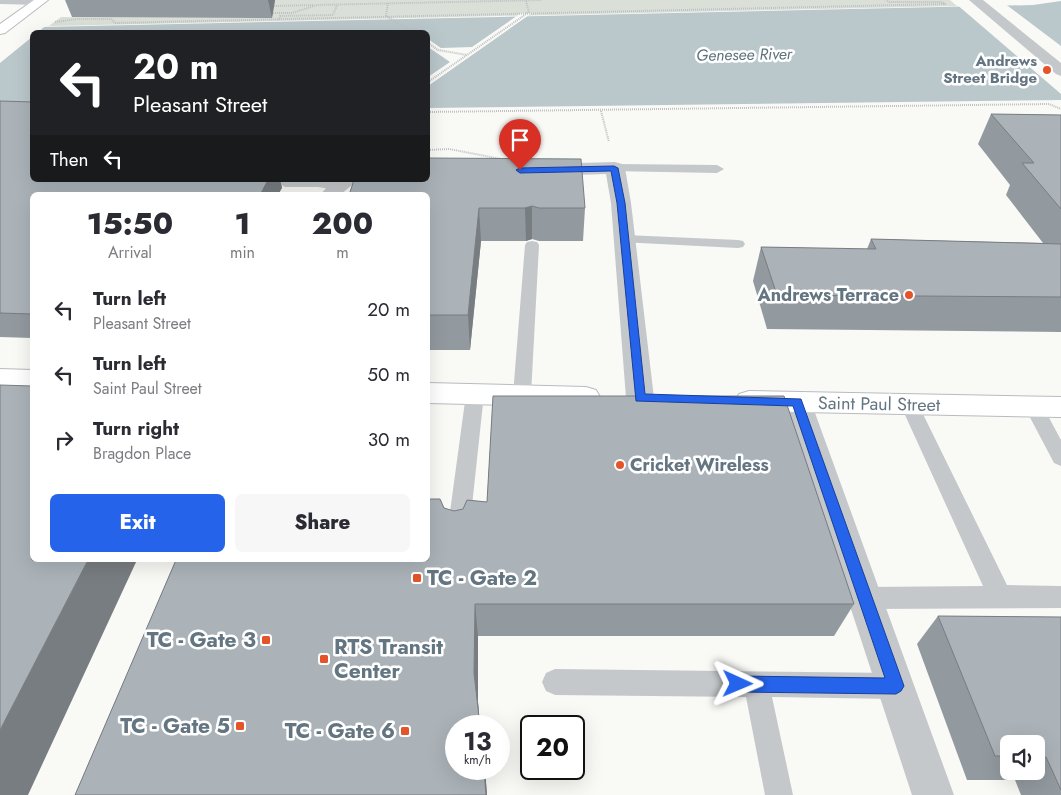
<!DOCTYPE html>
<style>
body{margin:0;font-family:Jost,sans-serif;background:#f7f7f7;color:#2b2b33;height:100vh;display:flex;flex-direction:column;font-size:19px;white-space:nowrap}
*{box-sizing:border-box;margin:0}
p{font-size:16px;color:#7c7c81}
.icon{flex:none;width:28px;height:28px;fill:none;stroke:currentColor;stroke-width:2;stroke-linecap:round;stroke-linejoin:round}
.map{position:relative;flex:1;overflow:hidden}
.sheet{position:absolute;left:30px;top:192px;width:400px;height:370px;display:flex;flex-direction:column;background:#fff;border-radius:8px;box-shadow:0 5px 20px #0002}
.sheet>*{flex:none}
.guide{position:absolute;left:30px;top:30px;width:400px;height:152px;border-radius:8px;box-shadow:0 5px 20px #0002;background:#202124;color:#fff;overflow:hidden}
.tools{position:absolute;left:1000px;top:735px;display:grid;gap:10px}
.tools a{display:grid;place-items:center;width:45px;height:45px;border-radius:8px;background:#fff;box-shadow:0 5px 20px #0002;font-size:25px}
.speed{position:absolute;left:445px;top:715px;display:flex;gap:10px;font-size:25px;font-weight:700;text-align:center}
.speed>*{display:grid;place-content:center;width:65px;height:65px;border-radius:50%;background:#fff;box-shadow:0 5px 20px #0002;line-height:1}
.speed small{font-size:12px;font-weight:400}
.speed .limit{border:2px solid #111;border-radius:8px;background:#fff;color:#111}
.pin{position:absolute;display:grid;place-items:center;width:42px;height:42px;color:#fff;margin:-51px -21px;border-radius:50% 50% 50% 0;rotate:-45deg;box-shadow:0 0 5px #0007}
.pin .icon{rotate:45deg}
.me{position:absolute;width:55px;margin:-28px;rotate:91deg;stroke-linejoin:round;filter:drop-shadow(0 0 4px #0008)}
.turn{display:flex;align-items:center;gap:18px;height:105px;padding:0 20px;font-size:22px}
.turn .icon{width:65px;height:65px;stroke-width:2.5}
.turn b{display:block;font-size:35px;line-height:42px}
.then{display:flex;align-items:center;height:48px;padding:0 20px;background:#0003;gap:10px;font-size:19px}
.eta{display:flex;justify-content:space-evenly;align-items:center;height:85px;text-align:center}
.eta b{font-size:30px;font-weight:800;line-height:35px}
.action{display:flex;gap:10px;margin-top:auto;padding:10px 20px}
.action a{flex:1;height:58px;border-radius:8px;background:#2563eb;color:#fff;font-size:20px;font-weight:800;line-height:58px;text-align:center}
.action a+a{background:#f7f7f7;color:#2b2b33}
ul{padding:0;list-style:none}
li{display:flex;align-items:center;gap:15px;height:65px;padding:0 20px}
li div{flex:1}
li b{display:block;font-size:19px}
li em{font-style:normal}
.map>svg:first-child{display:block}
.green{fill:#dae0d7}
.water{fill:#bac7cb}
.pier{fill:#f9f9f6}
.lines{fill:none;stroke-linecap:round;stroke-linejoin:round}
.primary-casing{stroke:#b7bcbf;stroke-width:2}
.path{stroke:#bec1c3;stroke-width:2;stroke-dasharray:1 1;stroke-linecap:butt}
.service{fill:#c4c8cb;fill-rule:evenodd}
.minor{fill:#c4c8cb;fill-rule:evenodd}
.tertiary{fill:#c4c8cb;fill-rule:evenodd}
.primary{fill:#fff;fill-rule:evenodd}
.path-bridge{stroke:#bec1c3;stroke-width:2;stroke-dasharray:1 1;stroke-linecap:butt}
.wall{fill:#939a9f;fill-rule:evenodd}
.shaded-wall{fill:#787d82}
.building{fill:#abb3b9;stroke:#787d82}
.route{fill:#2563eb;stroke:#184099}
.poi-dot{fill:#e55329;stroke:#fff;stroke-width:2}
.labels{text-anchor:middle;stroke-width:5;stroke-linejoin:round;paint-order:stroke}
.far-poi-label{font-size:15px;font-weight:bold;fill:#637581;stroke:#fff;text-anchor:end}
.far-water-label{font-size:16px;font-style:italic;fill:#5e747c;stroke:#fff}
.poi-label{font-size:18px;font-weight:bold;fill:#637581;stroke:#fff;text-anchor:end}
.street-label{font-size:18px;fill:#637581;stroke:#fff}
.near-poi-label{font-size:21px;font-weight:bold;fill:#637581;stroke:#fff;text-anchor:end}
</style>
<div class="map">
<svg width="1061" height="795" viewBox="0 0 1061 795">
<rect width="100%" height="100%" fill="#f9f9f6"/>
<!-- green -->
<path class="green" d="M 275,0 L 950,0 L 957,6 L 49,26 L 61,17 L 272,18 Z"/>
<!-- water -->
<path class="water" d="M 1061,1 L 1061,100 L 428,108 L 428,32 L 32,32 L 32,108 L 0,108 L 0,28 L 1033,5 Z"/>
<!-- pier -->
<path class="pier" d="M 955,3 L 1004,3 L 1061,46 L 1061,94 Z
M 521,13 L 532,13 L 428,86 L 428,77 L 450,62 L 428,47 L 428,39 L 441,48 L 472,47 Z
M 48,24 L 38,32 L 32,32 L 32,37 L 0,63 L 0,25 Z"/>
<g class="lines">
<defs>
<path id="primary" d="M 34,0 L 48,0 L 5,33 L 0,34 L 0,24 Z
M 0,369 L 32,370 L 32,388 L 0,387 Z
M 428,383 L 586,387 L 596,390 L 600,397 L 596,404 L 586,407 L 428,403 Z
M 749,391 L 1061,397 L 1061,417 L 749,411 L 739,408 L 735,401 L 739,394 Z"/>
</defs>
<!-- primary casing -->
<use href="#primary" class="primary-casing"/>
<!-- path -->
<path class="path" d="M 526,1 L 529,12
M 274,6 L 314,5
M 273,13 L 292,13 L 317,5 L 542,0
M 386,16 L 388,3
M 279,20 L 280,16 L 333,15 L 337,5
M 55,22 L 77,19 L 111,19 L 115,23 L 945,4 L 942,2 L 889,2 L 886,0
M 428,43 L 438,50 L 467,55
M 601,111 L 609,142
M 428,112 L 1049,104 L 1061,109
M 428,150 L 449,149 L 501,159"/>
<!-- service -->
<path class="service" d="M 615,164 L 717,165 L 724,169 L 717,173 L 610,171 L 609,168 Z
M 281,180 L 324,180 L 342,183 L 344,186 L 337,190 L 318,187 L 285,187 L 278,183 Z
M 625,235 L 738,240 L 743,241 L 745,244 L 743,247 L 738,248 L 620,242 L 618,239 L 620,236 Z
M 532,241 L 537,242 L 539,245 L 531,395 L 529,400 L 522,402 L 515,400 L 513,395 L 525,245 L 527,242 Z
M 475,387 L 482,389 L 484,394 L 469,534 L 466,541 L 458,543 L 450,541 L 447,534 L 466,394 L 468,389 Z
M 909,397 L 916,399 L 918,404 L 1007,585 L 1061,586 L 1061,608 L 865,609 L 857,606 L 853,598 L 857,590 L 865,587 L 983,586 L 900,404 L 902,399 Z
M 1033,399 L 1040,401 L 1061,440 L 1061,466 L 1054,463 L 1024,406 L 1026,401 Z
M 555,669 L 896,673 L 905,677 L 909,686 L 905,695 L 896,699 L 772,697 L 793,795 L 765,795 L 746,697 L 555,695 L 546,691 L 542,682 L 546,673 Z"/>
<!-- minor -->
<path class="minor" d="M 0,0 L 47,0 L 47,1 L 41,5 L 0,4 Z
M 615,162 L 622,164 L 625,168 L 631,203 L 654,398 L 650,405 L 640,408 L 630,405 L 626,398 L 611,203 L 606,174 L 544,176 L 537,174 L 534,170 L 537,166 L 544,164 Z
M 333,180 L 358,180 L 340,195 L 320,195 Z
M 797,392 L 807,395 L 811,402 L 954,795 L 912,795 L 783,402 L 787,395 Z"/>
<!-- tertiary -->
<path class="tertiary" d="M 969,0 L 983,0 L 1061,63 L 1061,76 L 1056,74 Z"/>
<!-- primary -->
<use href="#primary" class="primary"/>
<!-- path-bridge -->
<path class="path-bridge" d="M 386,16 L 412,32
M 428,82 L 529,12"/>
</g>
<!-- wall -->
<path class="wall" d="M 65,0 L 275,0 L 272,18 L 72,17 Z
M 0,101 L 32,180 L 280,180 L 282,188 L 32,195 L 32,338 L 0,337 Z
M 991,114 L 1061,115 L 1061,332 L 767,329 L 753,281 L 761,247 L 867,249 L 871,239 L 1043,243 L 1006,195 L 1010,185 L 978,144 Z
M 428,195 L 585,208 L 583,241 L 539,241 L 532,239 L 526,241 L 481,241 L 470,350 L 428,350 Z
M 493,396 L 784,396 L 854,604 L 834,636 L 478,636 L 478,702 L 480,726 L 456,726 L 456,769 L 485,769 L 487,795 L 75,795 L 176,560 L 428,560 L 428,499 L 440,499 L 444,508 L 454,511 L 463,509 L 467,500 L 487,502 Z
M 938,616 L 1061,617 L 1061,795 L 1021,795 L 1015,780 L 967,780 L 917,644 ZM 1009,744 L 1036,744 L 1036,771 L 1009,771 Z"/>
<!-- shaded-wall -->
<path class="shaded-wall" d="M 268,0 L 275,0 L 272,18 Z
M 268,180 L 280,180 L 282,188 L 278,195 L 260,195 Z
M 532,206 L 532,239 L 526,241 L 525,208 Z
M 479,208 L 481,241 L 470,350 L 468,315 Z
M 88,560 L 137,560 L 28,795 L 0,795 L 0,730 Z
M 475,604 L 478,636 L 478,702 L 480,726 L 474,673 Z
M 484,769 L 485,769 L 487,795 L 486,795 Z"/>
<!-- building -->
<path class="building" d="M 0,101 L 32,102 L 32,180 L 268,180 L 260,195 L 32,195 L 32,314 L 0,313 Z
M 991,114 L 1061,115 L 1061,209 L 1022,163 L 1034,163 Z
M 428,158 L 581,159 L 585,208 L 539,208 L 532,206 L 525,208 L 479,208 L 468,315 L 428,315 L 428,195 L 349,195 L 354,180 L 428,180 Z
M 871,239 L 1061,244 L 1061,297 L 777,295 L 761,247 L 876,249 Z
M 0,385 L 32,386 L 32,560 L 88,560 L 0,730 Z
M 493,396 L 784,396 L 854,604 L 475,604 L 474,673 L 480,726 L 456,726 L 456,769 L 484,769 L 486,795 L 75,795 L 176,560 L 428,560 L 428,499 L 440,499 L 444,508 L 454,511 L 463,509 L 467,500 L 487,502 Z
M 938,616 L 1061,617 L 1061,790 L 1046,757 L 1036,757 L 1036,744 L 1009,744 L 1009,756 L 995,756 Z"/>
<!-- route -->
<path class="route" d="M 614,166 L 618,168 L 625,203 L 645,394 L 801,399 L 904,686 L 901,691 L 896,694 L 738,692 L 732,689 L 730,684 L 732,679 L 738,676 L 885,678 L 793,406 L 636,401 L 617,203 L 611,171 L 520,173 L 516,170 L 520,168 Z"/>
<!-- markers -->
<g class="poi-dot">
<circle cx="1047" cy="70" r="5"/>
<circle cx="909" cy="295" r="5"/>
<circle cx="620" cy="465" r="5"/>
<rect x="412" y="573" width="10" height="10" rx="2.5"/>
<rect x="261" y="635" width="10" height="10" rx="2.5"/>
<rect x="319" y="654" width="10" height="10" rx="2.5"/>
<rect x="235" y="721" width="10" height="10" rx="2.5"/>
<rect x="400" y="726" width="10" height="10" rx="2.5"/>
</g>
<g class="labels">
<!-- far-poi labels -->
<g class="far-poi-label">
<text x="1037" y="66">Andrews<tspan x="1037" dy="17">Street Bridge</tspan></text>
</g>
<!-- far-water labels -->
<g class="far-water-label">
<text transform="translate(744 54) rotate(-1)" y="6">Genesee River</text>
</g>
<!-- poi labels -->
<g class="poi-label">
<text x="899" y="301">Andrews Terrace</text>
<text x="630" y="471" text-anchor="start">Cricket Wireless</text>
</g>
<!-- street labels -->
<g class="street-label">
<text transform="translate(879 404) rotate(1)" y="6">Saint Paul Street</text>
</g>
<!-- near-poi labels -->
<g class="near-poi-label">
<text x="427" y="585" text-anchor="start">TC - Gate 2</text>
<text x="256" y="647">TC - Gate 3</text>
<text x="334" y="654" text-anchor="start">RTS Transit<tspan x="334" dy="24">Center</tspan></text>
<text x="230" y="733">TC - Gate 5</text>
<text x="395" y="738">TC - Gate 6</text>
</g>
</g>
</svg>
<div class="tools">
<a><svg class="icon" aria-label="sound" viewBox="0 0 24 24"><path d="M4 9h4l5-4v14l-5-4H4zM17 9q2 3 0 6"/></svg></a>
</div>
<div class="speed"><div>13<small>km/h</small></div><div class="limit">20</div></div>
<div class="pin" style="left:520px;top:170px;background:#d93025"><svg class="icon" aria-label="arrive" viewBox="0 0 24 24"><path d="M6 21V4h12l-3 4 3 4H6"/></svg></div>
<svg class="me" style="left:738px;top:684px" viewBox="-20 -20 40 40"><path d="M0-17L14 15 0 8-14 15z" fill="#2563eb" stroke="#fff" stroke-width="4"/></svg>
<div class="guide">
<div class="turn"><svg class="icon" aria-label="left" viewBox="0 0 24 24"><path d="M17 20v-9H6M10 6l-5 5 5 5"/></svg><div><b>20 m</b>Pleasant Street</div></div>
<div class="then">Then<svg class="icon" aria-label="left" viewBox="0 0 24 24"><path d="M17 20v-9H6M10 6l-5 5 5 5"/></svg></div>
</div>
<section class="sheet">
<div class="eta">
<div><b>15:50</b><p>Arrival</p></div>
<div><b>1</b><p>min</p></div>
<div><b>200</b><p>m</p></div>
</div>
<ul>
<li><svg class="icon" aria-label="left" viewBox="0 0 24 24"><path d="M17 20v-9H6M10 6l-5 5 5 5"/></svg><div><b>Turn left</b><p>Pleasant Street</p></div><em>20 m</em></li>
<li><svg class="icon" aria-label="left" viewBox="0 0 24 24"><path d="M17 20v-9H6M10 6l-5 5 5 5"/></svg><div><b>Turn left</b><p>Saint Paul Street</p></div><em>50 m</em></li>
<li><svg class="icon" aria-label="right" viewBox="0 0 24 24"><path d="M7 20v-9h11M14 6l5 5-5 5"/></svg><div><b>Turn right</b><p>Bragdon Place</p></div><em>30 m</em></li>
</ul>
<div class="action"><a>Exit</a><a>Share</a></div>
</section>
</div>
